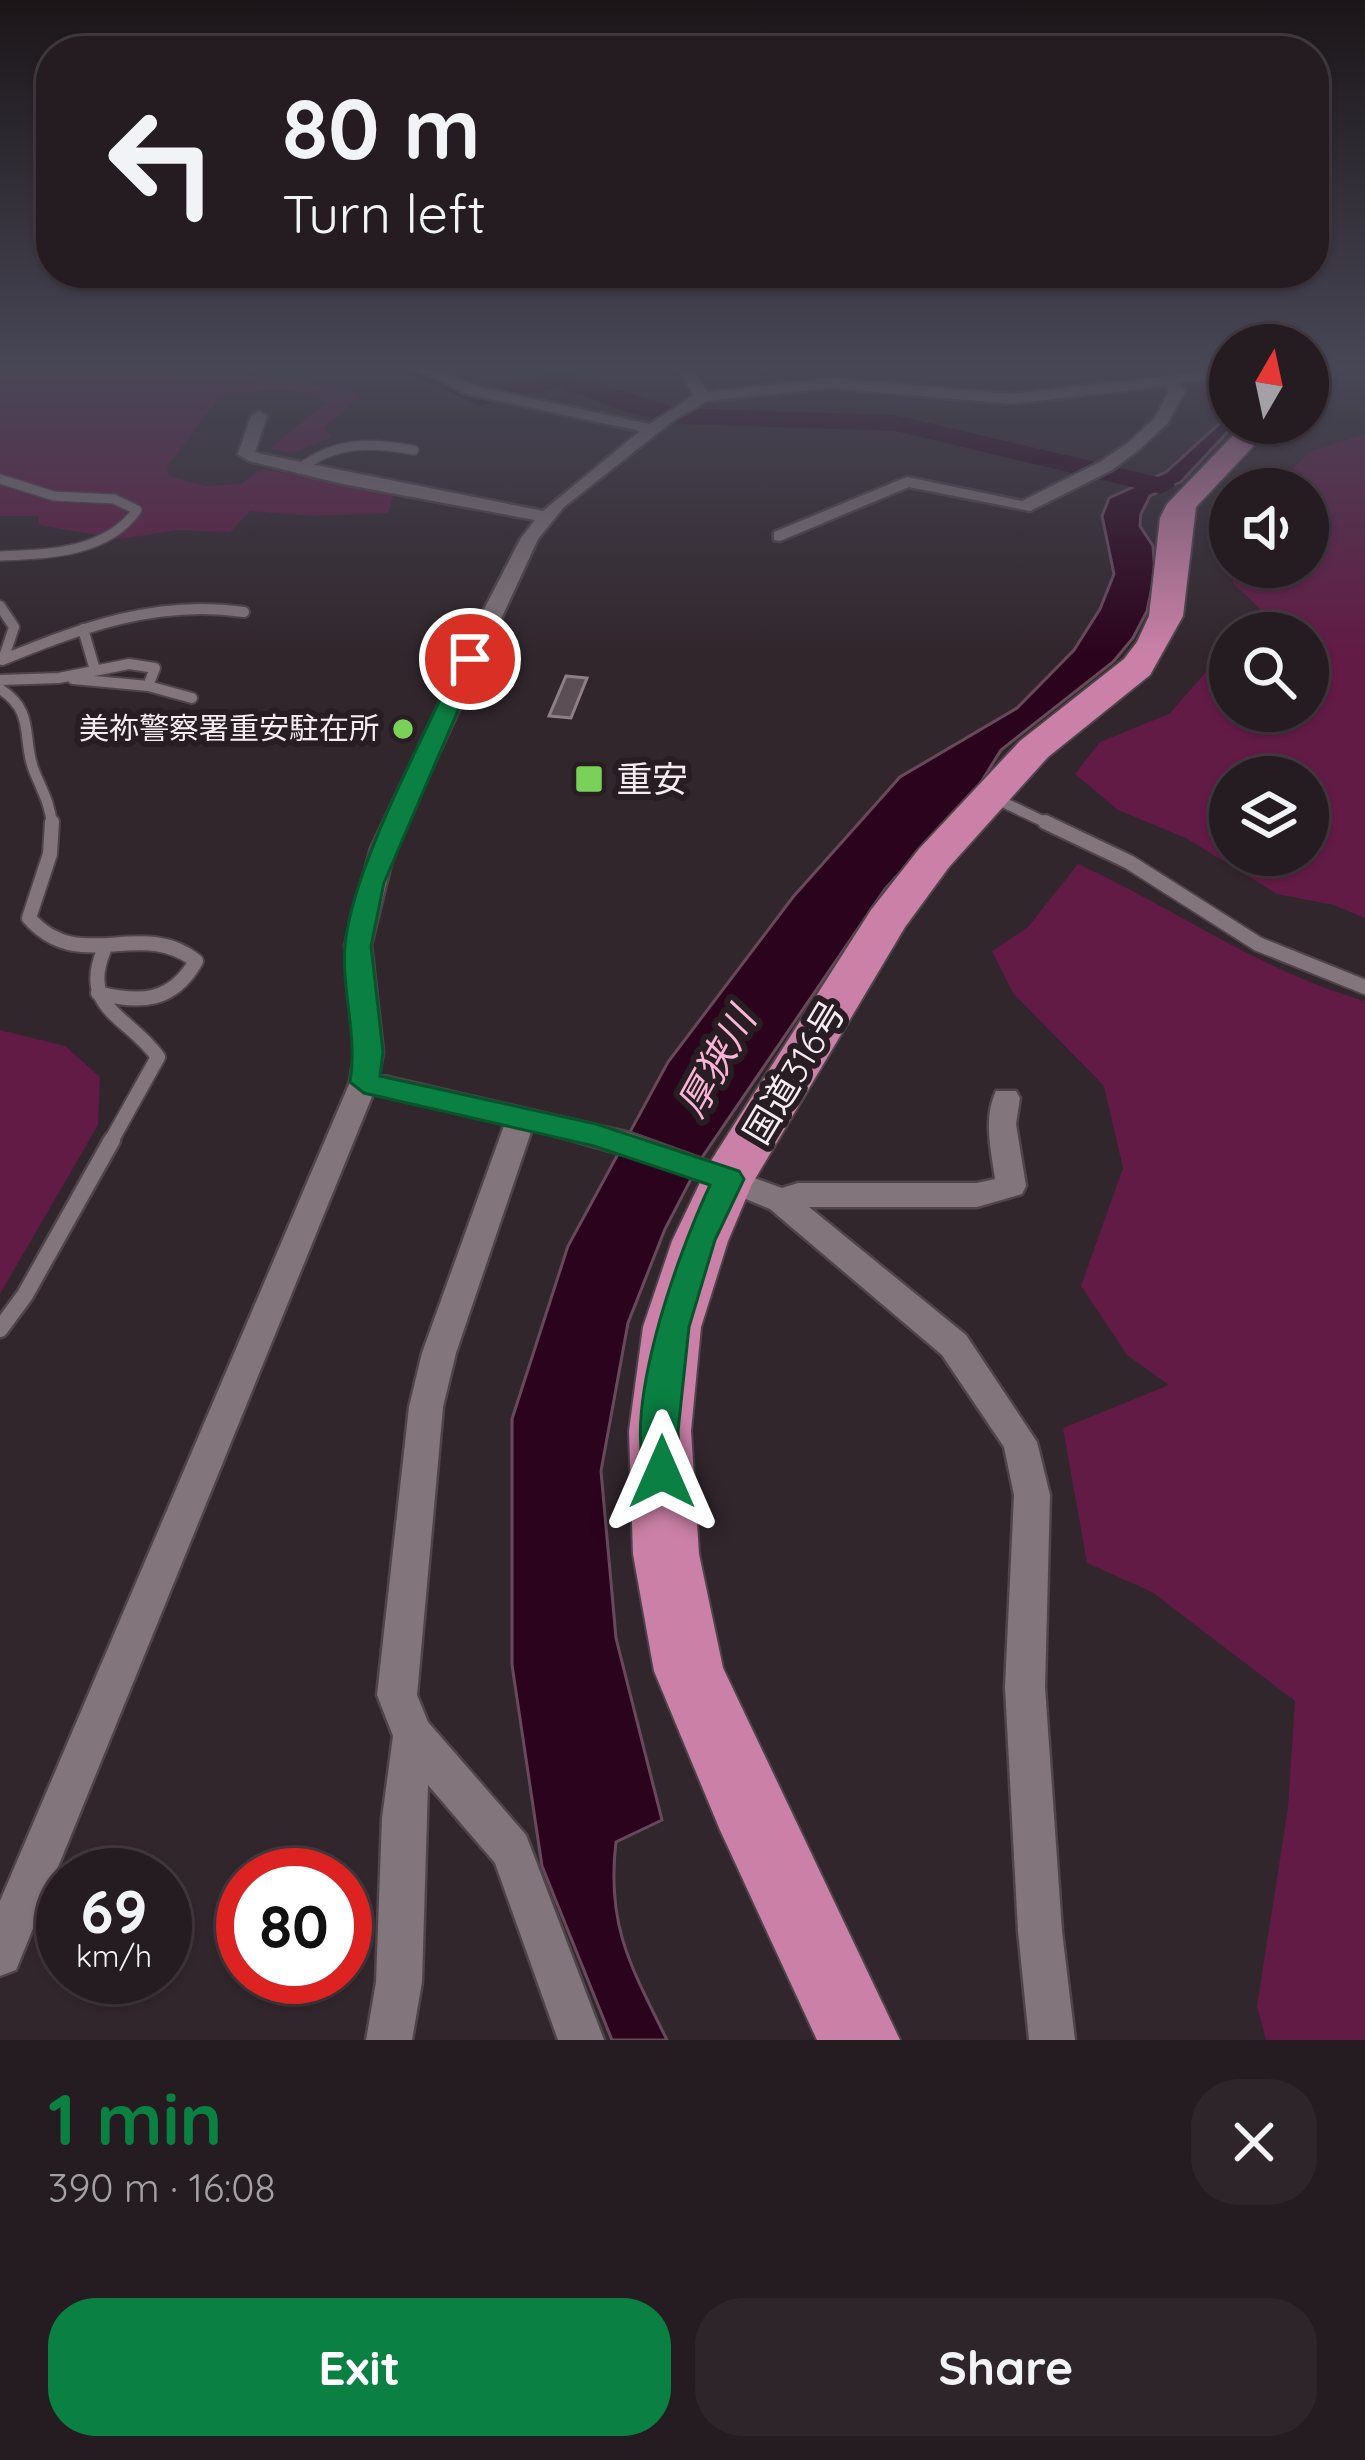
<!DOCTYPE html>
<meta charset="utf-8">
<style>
body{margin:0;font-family:Quicksand,"Noto Sans JP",sans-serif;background:#2d252a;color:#f1f3f6;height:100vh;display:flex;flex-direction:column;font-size:45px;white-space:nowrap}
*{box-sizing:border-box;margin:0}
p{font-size:39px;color:#a3a1a5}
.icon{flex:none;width:66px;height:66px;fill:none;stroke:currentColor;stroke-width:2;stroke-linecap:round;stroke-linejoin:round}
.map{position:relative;height:2040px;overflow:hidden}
.side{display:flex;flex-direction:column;background:#251c21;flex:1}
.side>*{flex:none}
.banner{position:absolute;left:36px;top:36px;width:1293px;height:252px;border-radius:48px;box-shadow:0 3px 9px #0004,0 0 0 3px #423a3f;background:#251c21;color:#f1f3f6;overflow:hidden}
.needle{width:78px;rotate:9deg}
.buttons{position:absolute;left:1209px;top:324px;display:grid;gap:24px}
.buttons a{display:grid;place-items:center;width:120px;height:120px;border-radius:50%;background:#251c21;box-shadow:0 3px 9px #0004,0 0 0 3px #423a3f;font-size:60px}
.speed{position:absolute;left:36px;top:1848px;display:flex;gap:24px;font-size:60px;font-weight:700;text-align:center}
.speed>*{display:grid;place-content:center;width:156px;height:156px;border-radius:50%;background:#251c21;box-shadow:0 3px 9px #0004,0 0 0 3px #423a3f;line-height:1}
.speed small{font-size:30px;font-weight:400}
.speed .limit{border:18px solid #d22;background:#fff;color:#111}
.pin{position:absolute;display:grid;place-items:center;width:102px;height:102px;color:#fff;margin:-51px;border:6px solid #fff;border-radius:50%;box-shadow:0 3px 12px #0007}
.me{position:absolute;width:132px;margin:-66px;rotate:0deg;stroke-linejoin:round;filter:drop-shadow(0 0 9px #0008)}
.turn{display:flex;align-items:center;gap:42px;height:252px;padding:0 48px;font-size:54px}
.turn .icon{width:156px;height:156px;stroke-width:2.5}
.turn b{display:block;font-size:84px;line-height:102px}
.round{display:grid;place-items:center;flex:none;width:126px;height:126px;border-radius:48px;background:#2d252a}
.overview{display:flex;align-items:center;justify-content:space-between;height:204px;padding:0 48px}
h1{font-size:72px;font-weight:700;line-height:90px;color:#0b8043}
.action{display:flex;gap:24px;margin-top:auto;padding:24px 48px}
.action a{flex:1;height:138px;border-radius:48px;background:#0b8043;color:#fff;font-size:48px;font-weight:700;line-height:138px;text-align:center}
.action a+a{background:#2d252a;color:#f1f3f6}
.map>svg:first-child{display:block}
.green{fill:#621b45;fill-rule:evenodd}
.water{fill:#2c031c;stroke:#68495c;stroke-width:3}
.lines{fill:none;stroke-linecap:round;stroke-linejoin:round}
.river{fill:#2c031c;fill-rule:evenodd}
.building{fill:#5b4f55;stroke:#8e8087;stroke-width:3}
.lane-far3-casing{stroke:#4e4449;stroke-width:12}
.lane-far2-casing{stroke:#4e4449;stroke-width:14}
.lane-far1-casing{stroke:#4e4449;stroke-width:18}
.lane-casing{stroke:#4e4449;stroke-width:21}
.street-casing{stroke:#4e4449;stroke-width:5}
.highway-casing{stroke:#4e4449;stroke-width:4}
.lane-far3{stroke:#82757b;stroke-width:9}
.lane-far2{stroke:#82757b;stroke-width:10}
.lane-far1{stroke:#82757b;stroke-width:14}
.lane{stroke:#82757b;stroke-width:16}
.street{fill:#82757b;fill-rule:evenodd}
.highway{fill:#cb81a7;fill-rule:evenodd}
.route{fill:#0b8043;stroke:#07532c;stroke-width:3}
.poi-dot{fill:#79d157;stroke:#271d22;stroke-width:4.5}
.labels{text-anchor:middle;stroke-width:12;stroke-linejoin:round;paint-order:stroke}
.far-poi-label{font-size:30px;fill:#f4ecf0;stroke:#271d22;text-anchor:end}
.poi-label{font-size:36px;fill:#f4ecf0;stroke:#271d22;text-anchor:start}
.street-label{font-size:36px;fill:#f4ecf0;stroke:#271d22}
.water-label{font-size:39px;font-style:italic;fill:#fab4d7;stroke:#271d22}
</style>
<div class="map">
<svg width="1365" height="2040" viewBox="0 0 1365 2040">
<rect width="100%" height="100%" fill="#31262c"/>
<!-- green -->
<path class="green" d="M 0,369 C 123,369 241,365 361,395 L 323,428 L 332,437 L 294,453 L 269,449 L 326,403 C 296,382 253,391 219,398 L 167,467 L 169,476 L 205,486 L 240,484 L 263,469 L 394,493 L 388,513 L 311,516 L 250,511 L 230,532 L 177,530 L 121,539 L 39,525 L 39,516 L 0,516 Z
M 1365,434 L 1365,918 L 1334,905 L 1277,894 L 1186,838 L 1118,810 L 1075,774 L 1100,742 L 1169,714 L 1230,645 L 1230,711 L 1308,711 L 1308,633 L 1244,633 L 1265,614 L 1233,583 L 1234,567 L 1308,567 L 1308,489 L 1268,489 L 1312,451 ZM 1230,777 L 1308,777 L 1308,855 L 1230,855 Z
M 1078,864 C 1175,908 1261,972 1365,1001 L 1365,2040 L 1266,2040 L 1257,2006 L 1288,1808 L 1295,1701 L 1152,1592 L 1087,1563 L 1063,1428 L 1169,1385 L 1127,1355 L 1081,1286 L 1123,1168 L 1104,1086 L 1013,993 L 992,951 L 1028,927 Z
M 0,1030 L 65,1046 L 100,1077 L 98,1125 L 0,1294 Z"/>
<!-- water -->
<path class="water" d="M 1199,369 L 1221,369 L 1230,377 L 1230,423 L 1236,423 L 1181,482 L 1150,496 L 1141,514 L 1140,526 L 1153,546 L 1155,573 L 1147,611 L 1133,638 L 1113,662 L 1001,750 L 978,787 L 885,889 L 703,1156 L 665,1229 L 628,1323 L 601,1471 L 616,1638 L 662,1820 L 616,1842 C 606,1925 631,1967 667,2040 L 612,2040 L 542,1866 L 512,1665 L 512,1419 L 568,1246 L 668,1062 L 793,897 L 900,777 L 1017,708 L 1074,650 L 1100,609 L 1114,574 L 1102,516 L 1109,498 L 1166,472 L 1221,422 C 1223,397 1216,386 1199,369 Z"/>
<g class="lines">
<!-- river -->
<path class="river" d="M 401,369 L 434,369 L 482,390 L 561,372 L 677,408 L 895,415 L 1171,480 L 1175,486 L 1161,494 L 895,431 L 677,424 L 626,412 L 559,387 L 479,406 Z"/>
</g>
<!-- building -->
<path class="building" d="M 566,676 L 587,678 L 571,718 L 549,716 Z"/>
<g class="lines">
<defs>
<path id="lane-far3" d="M 299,469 C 337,441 369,442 414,450
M 0,479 L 54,496 L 114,499 L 137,510 C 107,553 48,554 0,556"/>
<path id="lane-far2" d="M 0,606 L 14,627 L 4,657
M 83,629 L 95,670
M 2,660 C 81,628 157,599 244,612
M 73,679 L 148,686 L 192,698
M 0,680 L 59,678 L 129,664 L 155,668 L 148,686
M 0,689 C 35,711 22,736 33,768 C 41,789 50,802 52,825
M 990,796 L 1051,825"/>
<path id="lane-far1" d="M 52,822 L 50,854 L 29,918 C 80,976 141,917 196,961 C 173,1002 141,1004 98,993
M 1045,822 L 1129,862 L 1258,944 L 1365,987
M 104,950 C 79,1009 129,1016 158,1057 L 110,1143"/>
<path id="lane" d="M 0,1329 L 25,1295 L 112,1140"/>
<path id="street" d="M 417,369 L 437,369 L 477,387 L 650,424 L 694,395 L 678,369 L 693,369 L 707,392 L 831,378 L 1012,394 L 1230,369 L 1230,375 L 1179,383 L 1185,391 L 1167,424 L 1141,448 L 1112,470 L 1030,511 L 909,487 L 780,541 L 774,540 L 774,532 L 907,477 L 1022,501 L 1100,462 L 1129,442 L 1154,419 L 1169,391 L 1166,386 L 1012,404 L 831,388 L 707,401 L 678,417 L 564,507 L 538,539 L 395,848 L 371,945 L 383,1052 L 379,1075 L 630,1133 L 782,1188 L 798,1183 L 977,1183 L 995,1179 C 991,1149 983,1119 996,1091 L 1016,1091 L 1020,1098 L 1016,1124 L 1026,1186 L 1022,1194 L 977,1207 L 809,1207 L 966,1335 L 1037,1442 L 1050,1495 L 1045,1687 L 1062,1931 L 1075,2040 L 1029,2040 L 1018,1931 L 1005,1687 L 1014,1495 L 1004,1447 L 942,1355 L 770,1209 L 671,1168 L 532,1129 L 456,1353 L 443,1407 L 417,1695 L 428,1722 L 526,1835 L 604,2040 L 558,2040 L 495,1863 L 428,1785 L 422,1982 L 412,2040 L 366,2040 L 376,1982 L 382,1818 L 393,1736 L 377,1695 L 409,1407 L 422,1353 L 505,1123 L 373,1094 L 16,1970 L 0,1976 L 0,1901 L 350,1082 L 355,1052 L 345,945 L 371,848 L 480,617 L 521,538 L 535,520 L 343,484 L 249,461 L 238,454 L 251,416 L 259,411 L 267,416 L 255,452 L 261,454 L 543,511 L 640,431 L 467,394 Z"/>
<path id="highway" d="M 1245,423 L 1275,423 L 1196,507 L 1183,616 L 1150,675 L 1048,757 L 949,867 L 905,927 L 752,1184 L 728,1241 L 701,1327 L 691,1431 L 699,1554 L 723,1668 L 900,2040 L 817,2040 L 720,1830 L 654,1671 L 633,1554 L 629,1431 L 643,1327 L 672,1241 L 709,1164 L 871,910 L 919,849 L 1020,741 L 1124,659 L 1137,642 L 1149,616 L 1160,518 L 1167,504 Z"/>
</defs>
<!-- lane-far3 casing -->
<use href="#lane-far3" class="lane-far3-casing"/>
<!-- lane-far2 casing -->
<use href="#lane-far2" class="lane-far2-casing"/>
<!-- lane-far1 casing -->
<use href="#lane-far1" class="lane-far1-casing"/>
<!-- lane casing -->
<use href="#lane" class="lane-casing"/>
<!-- street casing -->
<use href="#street" class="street-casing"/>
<!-- highway casing -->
<use href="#highway" class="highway-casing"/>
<!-- lane-far3 -->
<use href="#lane-far3" class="lane-far3"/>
<!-- lane-far2 -->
<use href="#lane-far2" class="lane-far2"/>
<!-- lane-far1 -->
<use href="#lane-far1" class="lane-far1"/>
<!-- lane -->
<use href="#lane" class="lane"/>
<!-- street -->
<use href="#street" class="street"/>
<!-- highway -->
<use href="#highway" class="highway"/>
</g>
<!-- sky -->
<linearGradient id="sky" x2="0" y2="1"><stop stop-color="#1b1518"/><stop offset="0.56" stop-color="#484756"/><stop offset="1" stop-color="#484756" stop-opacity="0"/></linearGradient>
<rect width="1365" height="655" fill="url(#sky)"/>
<!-- route -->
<path class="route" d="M 470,653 L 480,659 L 384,883 L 371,946 L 383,1052 L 380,1076 L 596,1124 L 739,1171 L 744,1179 L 715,1240 L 689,1327 L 678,1431 L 680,1472 L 675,1484 L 662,1488 L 649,1484 C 618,1415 679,1251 710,1185 L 594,1146 L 364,1093 L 350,1082 C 358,1035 341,990 345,944 C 354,863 425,736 459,659 Z"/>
<!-- markers -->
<g class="poi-dot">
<circle cx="403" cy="729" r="12"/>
<rect x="574" y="764" width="30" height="30" rx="6"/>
</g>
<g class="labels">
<!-- far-poi labels -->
<g class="far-poi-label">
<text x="379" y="739">美祢警察署重安駐在所</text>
</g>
<!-- poi labels -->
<g class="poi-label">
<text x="616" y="792">重安</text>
</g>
<!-- street labels -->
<g class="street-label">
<text transform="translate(794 1072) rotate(-59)" y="13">国道316号</text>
</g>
<!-- water labels -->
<g class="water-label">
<text transform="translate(716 1062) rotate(-61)" y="14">厚狭川</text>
</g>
</g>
</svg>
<div class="buttons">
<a><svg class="needle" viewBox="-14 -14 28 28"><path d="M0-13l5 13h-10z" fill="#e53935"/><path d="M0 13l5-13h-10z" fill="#a3a1a5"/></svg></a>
<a><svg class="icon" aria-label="sound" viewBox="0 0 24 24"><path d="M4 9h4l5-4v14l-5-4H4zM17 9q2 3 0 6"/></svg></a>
<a><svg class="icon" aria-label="search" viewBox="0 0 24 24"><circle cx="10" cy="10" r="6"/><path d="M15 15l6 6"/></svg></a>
<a><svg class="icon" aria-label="layers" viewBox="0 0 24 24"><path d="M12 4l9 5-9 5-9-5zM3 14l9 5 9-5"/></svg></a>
</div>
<div class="speed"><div>69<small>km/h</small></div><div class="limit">80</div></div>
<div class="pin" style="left:470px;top:659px;background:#d93025"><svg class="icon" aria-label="arrive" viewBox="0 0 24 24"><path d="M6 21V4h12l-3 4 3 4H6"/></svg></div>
<svg class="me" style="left:662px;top:1472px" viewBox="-20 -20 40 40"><path d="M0-17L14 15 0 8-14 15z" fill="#0b8043" stroke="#fff" stroke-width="4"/></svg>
<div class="banner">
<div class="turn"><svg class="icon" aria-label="left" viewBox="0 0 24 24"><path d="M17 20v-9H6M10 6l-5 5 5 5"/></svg><div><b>80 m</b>Turn left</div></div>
</div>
</div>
<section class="side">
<div class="overview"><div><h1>1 min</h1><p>390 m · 16:08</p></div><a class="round"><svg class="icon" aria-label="close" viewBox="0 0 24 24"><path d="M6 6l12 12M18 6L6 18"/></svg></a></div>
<div class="action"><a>Exit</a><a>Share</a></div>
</section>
